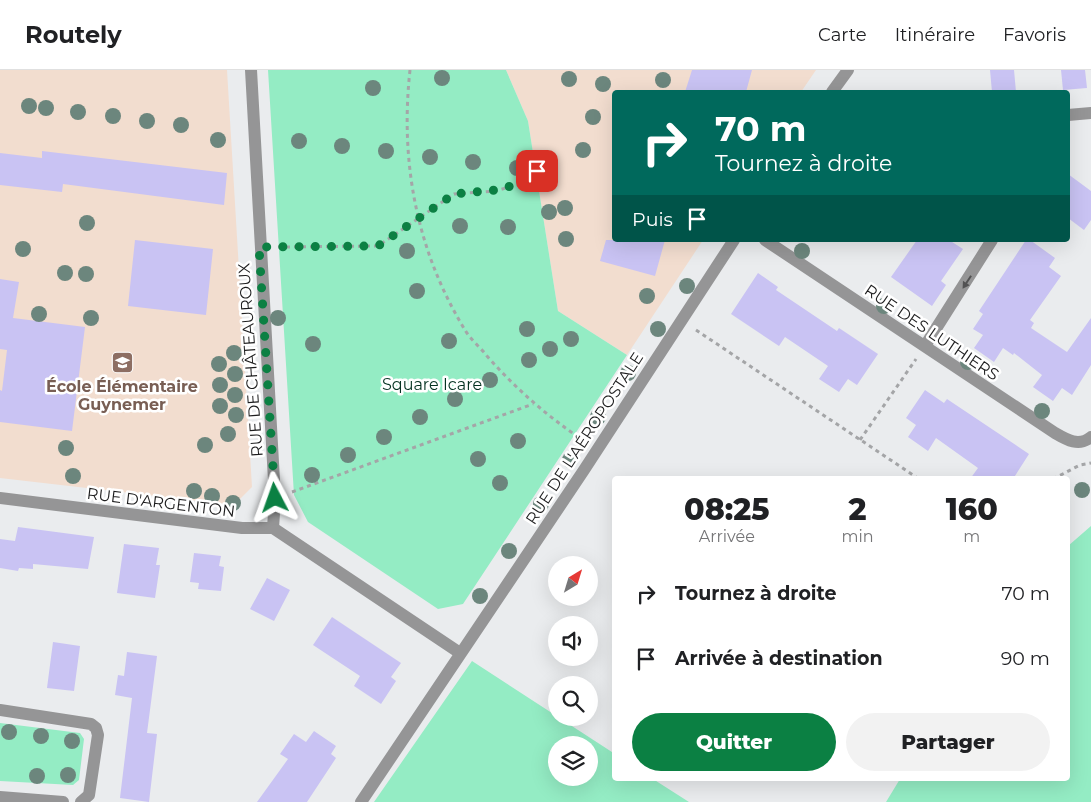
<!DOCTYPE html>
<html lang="fr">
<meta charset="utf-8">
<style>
body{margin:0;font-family:Montserrat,sans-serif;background:#f2f2f2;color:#202124;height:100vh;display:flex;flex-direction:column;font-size:19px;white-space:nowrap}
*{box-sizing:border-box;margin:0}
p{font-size:16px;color:#757577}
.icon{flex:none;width:28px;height:28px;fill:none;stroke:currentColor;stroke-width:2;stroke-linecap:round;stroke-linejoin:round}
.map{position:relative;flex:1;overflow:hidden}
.drawer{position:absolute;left:612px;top:406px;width:458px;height:305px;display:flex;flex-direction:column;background:#fff;border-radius:5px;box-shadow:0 5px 20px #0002}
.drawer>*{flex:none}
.top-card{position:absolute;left:612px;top:20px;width:458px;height:152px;border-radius:5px;box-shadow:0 5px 20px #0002;background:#00695c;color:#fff;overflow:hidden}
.needle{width:32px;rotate:38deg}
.controls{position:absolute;left:548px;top:486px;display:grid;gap:10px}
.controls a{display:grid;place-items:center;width:50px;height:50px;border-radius:50%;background:#fff;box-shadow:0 5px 20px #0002;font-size:25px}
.pin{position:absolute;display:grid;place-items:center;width:42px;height:42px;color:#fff;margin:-21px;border-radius:10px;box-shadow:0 2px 8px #0006}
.me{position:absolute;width:55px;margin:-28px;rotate:356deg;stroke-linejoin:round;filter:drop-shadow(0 0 4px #0008)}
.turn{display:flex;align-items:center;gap:18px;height:105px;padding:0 20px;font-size:22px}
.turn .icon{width:65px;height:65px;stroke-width:2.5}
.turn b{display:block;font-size:35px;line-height:42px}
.then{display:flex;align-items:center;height:48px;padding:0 20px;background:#0003;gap:10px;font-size:19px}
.eta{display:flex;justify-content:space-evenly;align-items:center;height:85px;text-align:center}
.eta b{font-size:30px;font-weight:800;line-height:35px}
.action{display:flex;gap:10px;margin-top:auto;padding:10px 20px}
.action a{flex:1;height:58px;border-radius:30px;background:#0b8043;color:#fff;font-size:20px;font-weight:800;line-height:58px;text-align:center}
.action a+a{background:#f2f2f2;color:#202124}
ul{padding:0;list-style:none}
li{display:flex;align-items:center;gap:15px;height:65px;padding:0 20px}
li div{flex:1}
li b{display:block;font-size:19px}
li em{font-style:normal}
header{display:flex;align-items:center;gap:30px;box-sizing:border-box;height:70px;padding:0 25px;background:#fff;border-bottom:1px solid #e0e0e0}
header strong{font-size:24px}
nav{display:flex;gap:28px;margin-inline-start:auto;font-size:18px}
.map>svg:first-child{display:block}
.education{fill:#f2ddcf}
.green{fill:#94ecc4;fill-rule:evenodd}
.building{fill:#c9c3f3}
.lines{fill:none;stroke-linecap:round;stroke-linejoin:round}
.path{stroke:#a4a5a7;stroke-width:3;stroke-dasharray:4 4;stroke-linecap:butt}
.street{stroke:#959596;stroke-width:12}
.tree{fill:#6c867d}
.oneway{fill:#525253}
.route{stroke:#0b8043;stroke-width:9;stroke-dasharray:0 16.2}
.labels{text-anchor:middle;stroke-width:5;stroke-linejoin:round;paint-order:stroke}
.street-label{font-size:16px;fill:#1c1c1d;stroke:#fff}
.park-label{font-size:16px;fill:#043221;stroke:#fff}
.education-label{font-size:16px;font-weight:bold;fill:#785e54;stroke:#fff}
</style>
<header>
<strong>Routely</strong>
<nav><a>Carte</a><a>Itinéraire</a><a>Favoris</a></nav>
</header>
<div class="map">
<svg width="1091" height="732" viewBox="0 0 1091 732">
<rect width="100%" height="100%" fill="#eaecee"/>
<!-- education -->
<path class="education" d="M 0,0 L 227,0 L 252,417 L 234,435 L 0,408 Z
M 506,0 L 816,0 L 801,22 L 615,22 L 615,170 L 703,170 L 627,285 L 558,241 L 528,51 Z"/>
<!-- green -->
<path class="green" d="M 268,0 L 506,0 L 528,51 L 558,241 L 627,285 L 463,534 L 438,539 L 308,452 L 294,425 Z
M 1091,456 L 1091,732 L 886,732 L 900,709 L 1068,709 L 1068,476 Z
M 472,591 L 615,684 L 615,709 L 653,709 L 689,732 L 374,732 ZM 556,675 L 589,675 L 589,708 L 556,708 Z
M 0,653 L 80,663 L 84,669 L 79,710 L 73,715 L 0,711 Z"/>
<!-- building -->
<path class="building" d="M 692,0 L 752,0 L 746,22 L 685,22 Z
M 990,0 L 1014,0 L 1016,22 L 992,22 Z
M 1061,0 L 1085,0 L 1087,18 L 1063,20 Z
M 42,81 L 227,103 L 224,135 L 63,114 L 62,122 L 0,115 L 0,83 L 42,88 Z
M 1068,104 L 1091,121 L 1091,150 L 1084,160 L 1068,148 Z
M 135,170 L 213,179 L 206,245 L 128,236 Z
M 606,170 L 665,170 L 655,206 L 600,191 Z
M 917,170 L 949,170 L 963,179 L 941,211 L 946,215 L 932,236 L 891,207 Z
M 1026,170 L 1030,170 L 1055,188 L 1049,197 L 1061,206 L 1030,250 L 1034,253 L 1031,258 L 1067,282 L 1091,248 L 1091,295 L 1072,325 L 1062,318 L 1053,331 L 1033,317 L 1042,305 L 1014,283 L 1013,285 L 1003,278 L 994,292 L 974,278 L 983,265 L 973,259 L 983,244 L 979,241 Z
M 758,203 L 778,217 L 776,220 L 837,261 L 839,258 L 878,284 L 857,315 L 848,309 L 839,322 L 819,309 L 828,296 L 785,267 L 779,276 L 731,244 Z
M 0,209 L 19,212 L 13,248 L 85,257 L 72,361 L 0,352 L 0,320 L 2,321 L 7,280 L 0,279 Z
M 925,320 L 944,333 L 947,329 L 1029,384 L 1013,409 L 970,409 L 978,398 L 936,368 L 928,381 L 908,367 L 916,355 L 906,348 Z
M 18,457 L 94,467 L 88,499 L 33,494 L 33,499 L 19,498 L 18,501 L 0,498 L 0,469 L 15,471 Z
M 124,474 L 159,478 L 156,495 L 160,495 L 155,528 L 117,523 Z
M 194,483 L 221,486 L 219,496 L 224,497 L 221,521 L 198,519 L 199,513 L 190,512 Z
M 267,508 L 290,520 L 274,551 L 250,539 Z
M 332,547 L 401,593 L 391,607 L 396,611 L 381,634 L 354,616 L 360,606 L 313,575 Z
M 53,572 L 80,576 L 74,621 L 47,618 Z
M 127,582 L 157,586 L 147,663 L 157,664 L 149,732 L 120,728 L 132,628 L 115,625 L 118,605 L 124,606 Z
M 314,661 L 336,676 L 331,684 L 336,688 L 307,732 L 257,732 L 288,689 L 280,684 L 294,664 L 306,672 Z"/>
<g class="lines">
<!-- path -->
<path class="path" d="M 410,0 C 400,91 416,180 465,260 C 470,269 480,277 487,286 C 516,319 547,346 584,371
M 278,177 L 378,176 L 454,124 L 496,121 L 522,113 L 537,101
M 696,260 L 919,409
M 860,370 L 916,289
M 1053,409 L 1080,395 L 1091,393
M 292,422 L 533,334"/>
<!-- street -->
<path class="street" d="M 251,0 L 275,428 L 273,458
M 832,22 L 848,0
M 1068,45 L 1091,43
M 765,170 L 1055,363 C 1067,370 1079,377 1091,367
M 925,276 L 992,170
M 0,428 L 242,458 L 273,458 L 460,583
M 0,640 L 91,654 L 96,658 L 98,665 L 89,725 L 81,732
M 0,727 L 63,732
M 361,732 L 584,400 L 734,170"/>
</g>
<!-- trees -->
<g class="tree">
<circle cx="442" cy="8" r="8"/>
<circle cx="569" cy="9" r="8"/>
<circle cx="663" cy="10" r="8"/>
<circle cx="603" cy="14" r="8"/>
<circle cx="373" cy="18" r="8"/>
<circle cx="29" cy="36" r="8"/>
<circle cx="46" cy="38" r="8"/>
<circle cx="78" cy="42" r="8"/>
<circle cx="113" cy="46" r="8"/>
<circle cx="593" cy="47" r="8"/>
<circle cx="147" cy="51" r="8"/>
<circle cx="181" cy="55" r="8"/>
<circle cx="218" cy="70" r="8"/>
<circle cx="299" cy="71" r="8"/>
<circle cx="342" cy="76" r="8"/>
<circle cx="583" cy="80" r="8"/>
<circle cx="386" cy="81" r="8"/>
<circle cx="430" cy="87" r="8"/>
<circle cx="473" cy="92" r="8"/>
<circle cx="517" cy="98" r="8"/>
<circle cx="565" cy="138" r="8"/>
<circle cx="549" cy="142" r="8"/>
<circle cx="87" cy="153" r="8"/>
<circle cx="460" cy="156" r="8"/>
<circle cx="508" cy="157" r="8"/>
<circle cx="566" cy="169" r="8"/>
<circle cx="23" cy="179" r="8"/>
<circle cx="407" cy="181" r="8"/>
<circle cx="802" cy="181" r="8"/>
<circle cx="65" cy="203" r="8"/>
<circle cx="86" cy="204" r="8"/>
<circle cx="687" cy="216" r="8"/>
<circle cx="417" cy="221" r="8"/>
<circle cx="647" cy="226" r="8"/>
<circle cx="884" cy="236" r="8"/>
<circle cx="39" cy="244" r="8"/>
<circle cx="91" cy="248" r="8"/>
<circle cx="278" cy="248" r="8"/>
<circle cx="527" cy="259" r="8"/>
<circle cx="658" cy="259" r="8"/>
<circle cx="571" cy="269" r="8"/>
<circle cx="449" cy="271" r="8"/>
<circle cx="313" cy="274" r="8"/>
<circle cx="550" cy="279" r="8"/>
<circle cx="234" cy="283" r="8"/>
<circle cx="529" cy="290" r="8"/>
<circle cx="968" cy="292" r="8"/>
<circle cx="219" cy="294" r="8"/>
<circle cx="628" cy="303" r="8"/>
<circle cx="235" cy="304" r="8"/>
<circle cx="490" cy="310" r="8"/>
<circle cx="220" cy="315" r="8"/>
<circle cx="235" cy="325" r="8"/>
<circle cx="455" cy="329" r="8"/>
<circle cx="220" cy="336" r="8"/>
<circle cx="1042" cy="341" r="8"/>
<circle cx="236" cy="345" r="8"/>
<circle cx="420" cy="347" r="8"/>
<circle cx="598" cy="347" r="8"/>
<circle cx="228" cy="364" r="8"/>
<circle cx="384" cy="367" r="8"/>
<circle cx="518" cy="371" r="8"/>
<circle cx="205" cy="375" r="8"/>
<circle cx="66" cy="378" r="8"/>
<circle cx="348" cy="385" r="8"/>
<circle cx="478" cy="389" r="8"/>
<circle cx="570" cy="390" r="8"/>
<circle cx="312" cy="405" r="8"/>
<circle cx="73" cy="406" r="8"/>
<circle cx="500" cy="413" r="8"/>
<circle cx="1082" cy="420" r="8"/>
<circle cx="194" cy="421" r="8"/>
<circle cx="212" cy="426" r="8"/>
<circle cx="233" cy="433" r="8"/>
<circle cx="541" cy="434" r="8"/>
<circle cx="509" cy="481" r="8"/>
<circle cx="480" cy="526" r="8"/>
<circle cx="9" cy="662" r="8"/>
<circle cx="41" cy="666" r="8"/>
<circle cx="72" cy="671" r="8"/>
<circle cx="68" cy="705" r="8"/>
<circle cx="37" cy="706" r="8"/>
</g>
<!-- one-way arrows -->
<defs><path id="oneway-solid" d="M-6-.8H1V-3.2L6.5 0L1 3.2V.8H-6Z" transform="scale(1.25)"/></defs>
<use class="oneway" href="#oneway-solid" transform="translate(967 212) rotate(123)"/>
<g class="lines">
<!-- route -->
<path class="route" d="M 275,428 L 259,177 L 378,176 L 454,124 L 496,120 L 522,113 L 537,101"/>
</g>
<!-- icons -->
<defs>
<symbol id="school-square" viewBox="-11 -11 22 22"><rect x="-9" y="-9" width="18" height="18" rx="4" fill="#8d6e63" stroke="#fff"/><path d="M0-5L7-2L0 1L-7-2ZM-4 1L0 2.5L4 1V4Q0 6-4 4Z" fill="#fff"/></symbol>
</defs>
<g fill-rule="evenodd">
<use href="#school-square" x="110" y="280" width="25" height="25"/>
</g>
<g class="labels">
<!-- street labels -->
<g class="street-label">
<text transform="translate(932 262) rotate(34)" y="6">RUE DES LUTHIERS</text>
<text transform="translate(250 290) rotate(-94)" y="6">RUE DE CHÂTEAUROUX</text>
<text transform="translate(584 368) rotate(-57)" y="6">RUE DE L'AÉROPOSTALE</text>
<text transform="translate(161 432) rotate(7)" y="6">RUE D'ARGENTON</text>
</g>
<!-- park labels -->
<g class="park-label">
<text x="432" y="320">Square Icare</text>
</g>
<!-- education labels -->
<g class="education-label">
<text x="122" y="322">École Élémentaire<tspan x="122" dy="18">Guynemer</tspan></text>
</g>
</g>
</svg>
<div class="controls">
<a><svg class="needle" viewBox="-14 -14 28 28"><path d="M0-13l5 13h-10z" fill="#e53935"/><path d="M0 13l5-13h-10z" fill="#757577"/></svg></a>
<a><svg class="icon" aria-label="sound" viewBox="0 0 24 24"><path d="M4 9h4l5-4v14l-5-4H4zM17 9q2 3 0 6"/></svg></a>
<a><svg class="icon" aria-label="search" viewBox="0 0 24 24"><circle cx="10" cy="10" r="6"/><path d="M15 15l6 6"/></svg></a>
<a><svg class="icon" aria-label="layers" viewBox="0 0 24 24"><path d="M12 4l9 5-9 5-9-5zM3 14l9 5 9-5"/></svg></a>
</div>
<div class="pin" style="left:537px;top:101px;background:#d93025"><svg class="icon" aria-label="arrive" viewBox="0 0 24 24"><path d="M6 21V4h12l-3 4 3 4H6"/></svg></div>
<svg class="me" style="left:275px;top:428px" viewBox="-20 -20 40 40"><path d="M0-17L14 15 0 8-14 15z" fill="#0b8043" stroke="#fff" stroke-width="4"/></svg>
<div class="top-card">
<div class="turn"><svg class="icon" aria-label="right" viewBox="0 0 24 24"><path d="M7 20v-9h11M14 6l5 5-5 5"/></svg><div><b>70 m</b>Tournez à droite</div></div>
<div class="then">Puis<svg class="icon" aria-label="arrive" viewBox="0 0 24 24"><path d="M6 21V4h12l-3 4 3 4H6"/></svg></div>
</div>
<section class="drawer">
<div class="eta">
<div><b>08:25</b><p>Arrivée</p></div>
<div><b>2</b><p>min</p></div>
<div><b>160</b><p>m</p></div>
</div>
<ul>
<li><svg class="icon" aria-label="right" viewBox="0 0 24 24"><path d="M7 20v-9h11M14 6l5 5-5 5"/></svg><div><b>Tournez à droite</b></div><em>70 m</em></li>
<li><svg class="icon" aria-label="arrive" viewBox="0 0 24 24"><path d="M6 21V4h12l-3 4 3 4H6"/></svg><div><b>Arrivée à destination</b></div><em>90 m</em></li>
</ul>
<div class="action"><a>Quitter</a><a>Partager</a></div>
</section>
</div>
